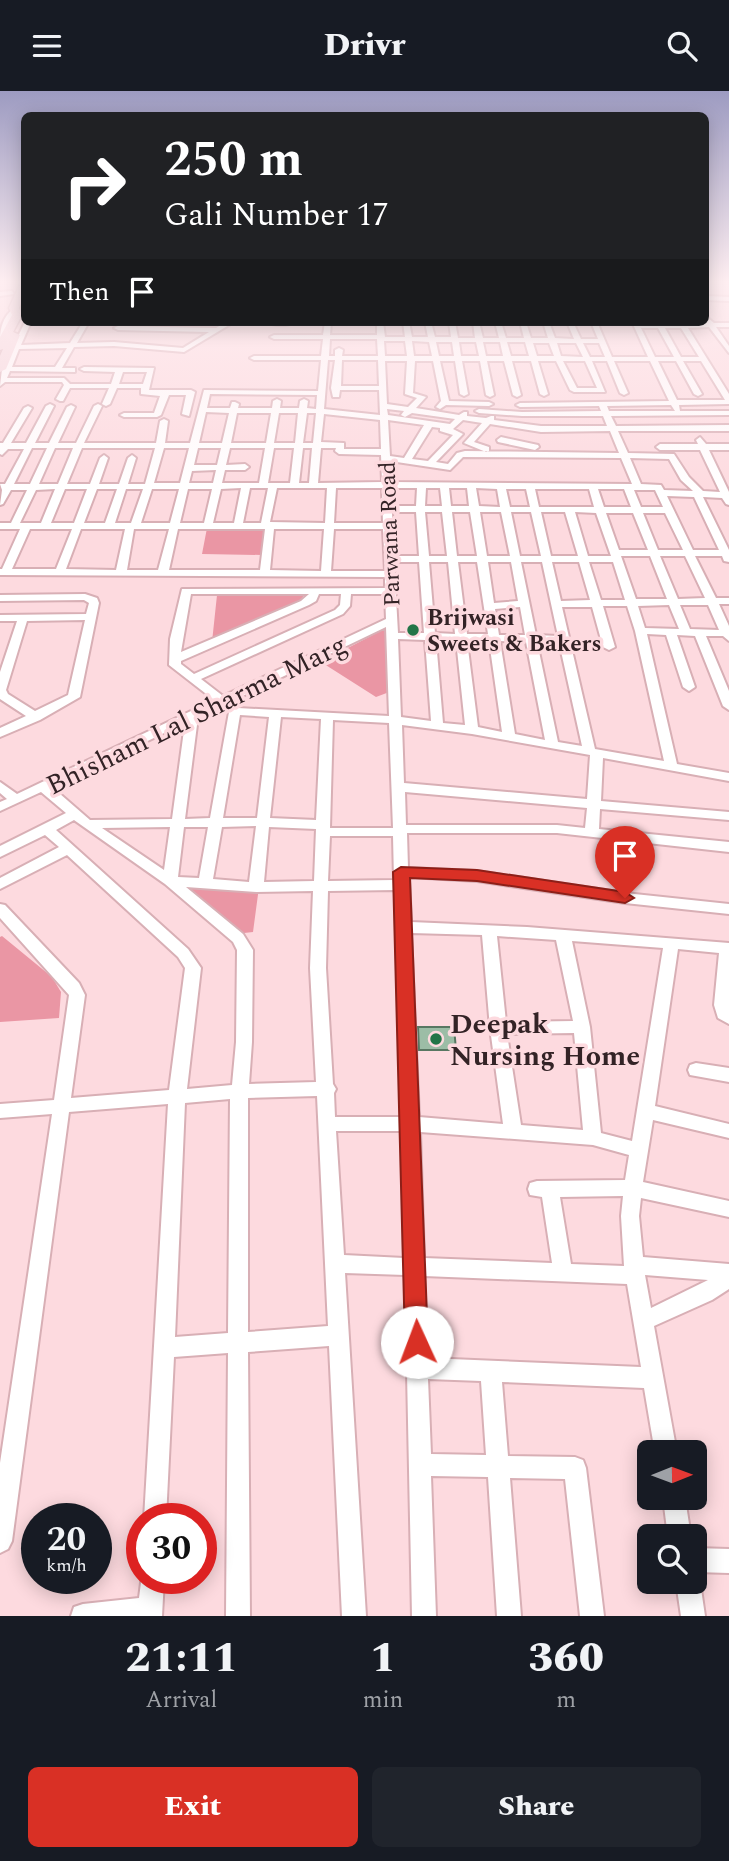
<!DOCTYPE html>
<style>
body{margin:0;font-family:Spectral,serif;background:#20242c;color:#f1f3f6;height:100vh;display:flex;flex-direction:column;font-size:26px;white-space:nowrap}
*{box-sizing:border-box;margin:0}
p{font-size:23px;color:#9ea1a6}
.icon{flex:none;width:38px;height:38px;fill:none;stroke:currentColor;stroke-width:2;stroke-linecap:round;stroke-linejoin:round}
.map{position:relative;height:1525px;overflow:hidden}
.panel{display:flex;flex-direction:column;background:#171b24;flex:1}
.panel>*{flex:none}
.banner{position:absolute;left:21px;top:21px;width:688px;height:214px;border-radius:10px;box-shadow:0 4px 18px #0003;background:#202124;color:#fff;overflow:hidden}
.needle{width:46px;rotate:89deg}
.tools{position:absolute;left:637px;top:1349px;display:grid;gap:14px}
.tools a{display:grid;place-items:center;width:70px;height:70px;border-radius:10px;background:#171b24;box-shadow:0 4px 18px #0003;font-size:35px}
.speed{position:absolute;left:21px;top:1412px;display:flex;gap:14px;font-size:35px;font-weight:700;text-align:center}
.speed>*{display:grid;place-content:center;width:91px;height:91px;border-radius:50%;background:#171b24;box-shadow:0 4px 18px #0003;line-height:1}
.speed small{font-size:18px;font-weight:400}
.speed .limit{border:10px solid #d22;background:#fff;color:#111}
.pin{position:absolute;display:grid;place-items:center;width:60px;height:60px;color:#fff;margin:-72px -30px;border-radius:50% 50% 50% 0;rotate:-45deg;box-shadow:0 0 7px #0007}
.pin .icon{rotate:45deg}
.me{position:absolute;width:77px;margin:-38px;rotate:358deg;stroke-linejoin:round;filter:drop-shadow(0 0 5px #0008)}
.turn{display:flex;align-items:center;gap:24px;height:147px;padding:0 28px;font-size:32px}
.turn .icon{width:91px;height:91px;stroke-width:2.5}
.turn b{display:block;font-size:49px;line-height:60px}
.then{display:flex;align-items:center;height:66px;padding:0 28px;background:#0003;gap:14px;font-size:26px}
.eta{display:flex;justify-content:space-evenly;align-items:center;height:119px;text-align:center}
.eta b{font-size:42px;font-weight:800;line-height:49px}
.button{display:flex;gap:14px;margin-top:auto;padding:14px 28px}
.button a{flex:1;height:80px;border-radius:10px;background:#d93025;color:#fff;font-size:28px;font-weight:800;line-height:80px;text-align:center}
.button a+a{background:#20242c;color:#f1f3f6}
header{display:flex;justify-content:space-between;align-items:center;height:91px;padding:0 28px;background:#171b24;font-size:32px;font-weight:800}
.map>svg:first-child{display:block}
.green{fill:#ea96a4}
.building{fill:#9cbda6;stroke:#587762;stroke-width:2}
.lines{fill:none;stroke-linecap:round;stroke-linejoin:round}
.minor-casing{stroke:#d8afb5;stroke-width:4}
.secondary-casing{stroke:#d8afb5;stroke-width:3}
.minor{fill:#fff;fill-rule:evenodd}
.secondary{fill:#f4d6dc;fill-rule:evenodd}
.route{fill:#d93025;stroke:#8d1f18;stroke-width:2}
.poi-dot{fill:#227547;stroke:#fddadf;stroke-width:2.5}
.labels{text-anchor:middle;stroke-width:7;stroke-linejoin:round;paint-order:stroke}
.far-street-label{font-size:23px;fill:#332326;stroke:#fddadf}
.far-poi-label{font-size:23px;font-weight:bold;fill:#332326;stroke:#fddadf;text-anchor:start}
.street-label{font-size:28px;fill:#332326;stroke:#fddadf}
.poi-label{font-size:28px;font-weight:bold;fill:#332326;stroke:#fddadf;text-anchor:start}
</style>
<header><svg class="icon" aria-label="menu" viewBox="0 0 24 24"><path d="M4 6h16M4 12h16M4 18h16"/></svg>Drivr<svg class="icon" aria-label="search" viewBox="0 0 24 24"><circle cx="10" cy="10" r="6"/><path d="M15 15l6 6"/></svg></header>
<div class="map">
<svg width="729" height="1525" viewBox="0 0 729 1525">
<rect width="100%" height="100%" fill="#fddadf"/>
<!-- green -->
<path class="green" d="M 207,437 L 266,437 L 262,464 L 202,463 Z
M 217,504 L 304,504 L 299,512 L 212,551 Z
M 388,536 L 392,600 L 376,606 L 321,571 Z
M 182,795 L 259,796 L 253,841 L 235,843 Z
M 2,845 L 52,886 L 61,901 L 59,927 L 0,931 L 0,846 Z"/>
<!-- building -->
<path class="building" d="M 418,936 L 454,936 L 456,959 L 419,959 Z"/>
<g class="lines">
<defs>
<path id="minor" d="M 12,200 L 14,203 L 0,205 L 0,201 Z
M 705,205 L 729,206 L 729,210 L 705,209 Z
M 12,219 L 15,221 L 4,245 L 0,247 C 0,237 4,225 12,219 Z
M 708,227 L 714,232 L 729,232 L 729,236 L 716,236 L 729,255 L 729,262 L 709,236 L 688,237 L 729,303 L 729,313 L 679,314 L 680,320 L 729,320 L 729,324 L 611,325 L 616,335 L 729,334 L 729,340 L 618,340 L 628,362 L 674,363 L 689,386 L 703,400 L 720,401 L 700,359 L 660,359 L 656,356 L 660,353 L 698,353 L 696,349 L 700,346 L 706,353 L 729,353 L 729,359 L 709,359 L 729,401 L 729,414 L 726,413 L 722,407 L 703,406 L 729,459 L 729,471 L 724,470 L 722,465 L 695,465 L 716,507 L 729,507 L 729,513 L 719,513 L 729,535 L 729,550 L 723,545 L 706,545 L 729,600 L 729,619 L 723,615 L 695,545 L 677,544 L 695,596 L 689,600 L 683,596 L 666,544 L 647,543 L 677,673 L 729,682 L 729,690 L 603,667 L 601,710 L 729,721 L 729,729 L 600,718 L 599,738 L 729,751 L 729,761 L 557,742 L 407,742 L 408,777 L 477,780 L 625,802 L 729,813 L 729,823 L 625,812 L 477,790 L 409,786 L 411,831 L 527,836 L 729,852 L 729,933 L 718,927 L 714,914 L 719,862 L 678,858 L 655,1015 L 729,1033 L 729,1047 L 653,1029 L 643,1091 L 729,1110 L 729,1126 L 641,1107 L 639,1125 L 643,1166 L 729,1173 L 729,1198 L 712,1209 L 654,1235 L 677,1362 L 655,1362 L 644,1297 L 502,1291 L 508,1365 L 575,1366 L 583,1369 L 586,1377 L 604,1525 L 580,1525 L 565,1388 L 510,1387 L 521,1525 L 497,1525 L 488,1386 L 431,1385 L 436,1525 L 412,1525 L 405,1184 L 345,1182 L 366,1525 L 342,1525 L 329,1255 L 248,1261 L 250,1525 L 226,1525 L 228,1262 L 174,1266 L 166,1428 L 144,1428 L 168,1013 L 69,1021 L 12,1450 L 8,1458 L 0,1462 L 0,1372 L 52,1023 L 0,1027 L 0,1013 L 54,1009 L 69,904 L 0,827 L 0,813 L 5,814 L 79,892 L 85,904 L 71,1007 L 169,999 L 185,877 L 178,866 L 67,764 L 0,798 L 0,787 L 59,756 L 45,744 L 0,766 L 0,755 L 66,722 L 41,701 L 0,720 L 0,711 L 7,708 L 0,702 L 0,691 L 17,703 L 214,609 L 169,574 L 170,548 L 182,498 L 385,497 L 385,486 L 0,484 L 0,478 L 2,478 L 20,438 L 0,438 L 0,432 L 11,432 L 27,399 L 11,399 L 3,413 L 0,414 L 2,399 L 0,393 L 5,393 L 24,358 L 8,358 L 2,364 L 0,363 L 0,352 L 3,352 L 24,317 L 28,315 L 32,317 L 11,352 L 26,352 L 46,315 L 50,313 L 54,315 L 35,352 L 49,352 L 67,316 L 71,314 L 75,316 L 58,352 L 76,352 L 94,315 L 98,313 L 102,315 L 84,352 L 156,352 L 160,330 L 164,328 L 168,330 L 165,352 L 190,352 L 204,299 L 318,300 L 321,269 L 254,269 L 250,267 L 254,265 L 321,265 L 323,248 L 274,248 L 270,246 L 274,244 L 323,244 L 325,231 L 331,231 L 330,244 L 377,244 L 377,231 L 383,231 L 385,246 L 405,246 L 403,231 L 409,231 L 412,246 L 428,246 L 425,231 L 431,231 L 435,246 L 451,246 L 449,231 L 455,231 L 458,247 L 475,247 L 473,231 L 479,231 L 483,247 L 499,247 L 495,231 L 501,231 L 506,247 L 524,247 L 520,231 L 526,231 L 531,247 L 548,247 L 543,231 L 549,231 L 555,247 L 574,248 L 567,231 L 573,231 L 581,248 L 598,248 L 591,231 L 597,231 L 612,266 L 648,266 L 632,231 L 707,232 L 705,228 ZM 641,237 L 658,237 L 674,266 L 655,266 ZM 665,237 L 681,237 L 699,266 L 681,266 ZM 330,248 L 377,248 L 378,265 L 342,265 L 343,259 L 339,257 L 335,259 L 335,265 L 329,265 ZM 384,250 L 405,250 L 407,265 L 385,265 ZM 412,250 L 429,251 L 432,265 L 414,265 ZM 436,251 L 452,251 L 454,265 L 439,265 ZM 459,251 L 476,251 L 479,265 L 461,265 ZM 483,251 L 500,251 L 503,265 L 486,265 ZM 507,251 L 525,251 L 529,265 L 511,265 ZM 533,252 L 549,252 L 554,265 L 537,265 ZM 557,252 L 576,252 L 583,266 L 561,265 ZM 583,252 L 599,252 L 605,266 L 590,266 ZM 328,269 L 335,269 L 331,297 L 333,306 L 339,306 L 340,299 L 379,299 L 380,324 L 324,318 ZM 342,269 L 378,269 L 379,295 L 341,295 ZM 385,270 L 407,270 L 405,303 L 417,307 L 408,316 L 387,313 ZM 415,270 L 433,270 L 441,310 L 436,316 L 440,318 L 446,314 L 489,315 L 493,313 L 489,311 L 449,310 L 440,270 L 455,270 L 460,303 L 464,305 L 468,303 L 462,270 L 480,270 L 486,304 L 490,306 L 494,304 L 487,270 L 504,270 L 513,304 L 517,306 L 521,304 L 512,270 L 531,270 L 540,303 L 544,305 L 548,303 L 538,270 L 556,270 L 570,299 L 574,301 L 605,301 L 592,270 L 607,270 L 620,302 L 624,304 L 628,302 L 614,270 L 650,270 L 669,310 L 520,312 L 516,314 L 520,316 L 599,315 L 601,320 L 522,321 L 479,318 L 475,320 L 479,322 L 522,325 L 603,325 L 607,335 L 541,335 L 494,329 L 494,325 L 491,325 L 486,327 L 467,325 L 467,321 L 464,321 L 459,324 L 416,317 L 426,306 L 413,302 ZM 563,270 L 585,270 L 597,297 L 577,297 ZM 658,270 L 676,270 L 694,303 L 698,305 L 702,303 L 683,270 L 701,270 L 725,309 L 677,309 ZM 210,303 L 317,304 L 316,318 L 307,317 L 308,310 L 304,308 L 300,310 L 299,317 L 280,317 L 281,310 L 277,308 L 273,310 L 272,317 L 238,317 L 239,313 L 235,311 L 232,311 L 230,317 L 207,317 ZM 671,314 L 675,320 L 609,320 L 607,315 ZM 387,318 L 404,320 L 401,324 L 405,326 L 412,322 L 455,328 L 450,333 L 388,324 ZM 206,321 L 229,322 L 222,352 L 199,352 ZM 237,322 L 271,322 L 266,352 L 231,352 ZM 279,322 L 298,322 L 295,352 L 274,352 ZM 307,322 L 316,322 L 313,352 L 303,352 ZM 324,323 L 380,329 L 381,358 L 344,358 L 344,352 L 321,351 ZM 388,329 L 424,334 L 404,367 L 390,365 ZM 463,329 L 482,332 L 464,352 L 486,361 L 489,360 L 489,356 L 474,351 L 490,333 L 541,341 L 610,340 L 619,362 L 465,360 L 457,362 L 448,373 L 436,371 L 463,343 L 453,338 ZM 432,336 L 440,337 L 440,340 L 453,344 L 428,370 L 412,368 ZM 32,357 L 47,357 L 30,393 L 14,393 ZM 55,357 L 73,357 L 58,393 L 39,393 ZM 82,357 L 155,357 L 145,393 L 128,393 L 136,367 L 132,364 L 128,367 L 119,393 L 99,393 L 108,367 L 104,364 L 100,367 L 90,393 L 67,393 ZM 164,357 L 189,357 L 180,392 L 154,392 ZM 198,357 L 221,357 L 217,374 L 194,374 ZM 230,357 L 265,357 L 259,392 L 222,392 L 225,379 L 245,379 L 249,376 L 245,373 L 226,374 ZM 274,357 L 294,357 L 290,392 L 268,392 ZM 303,357 L 312,357 L 309,392 L 299,392 ZM 321,357 L 336,357 L 335,360 L 339,363 L 381,364 L 382,391 L 318,392 ZM 463,366 L 621,367 L 632,393 L 391,391 L 390,370 L 450,379 ZM 630,367 L 669,368 L 681,389 L 693,400 L 664,399 L 661,394 L 641,393 ZM 216,379 L 213,392 L 189,392 L 192,380 ZM 241,397 L 234,432 L 213,432 L 221,398 ZM 250,397 L 268,397 L 261,432 L 243,432 ZM 277,397 L 327,397 L 325,432 L 270,431 ZM 336,397 L 382,397 L 383,432 L 334,432 ZM 391,397 L 417,397 L 416,415 L 392,415 ZM 426,397 L 440,397 L 442,415 L 425,415 ZM 449,397 L 467,397 L 469,415 L 451,415 ZM 476,397 L 497,398 L 500,416 L 479,415 ZM 55,398 L 41,432 L 20,432 L 36,399 ZM 65,398 L 87,398 L 74,432 L 51,432 ZM 97,398 L 117,398 L 105,432 L 84,432 ZM 126,398 L 143,398 L 131,432 L 115,432 ZM 152,398 L 179,398 L 170,432 L 141,432 ZM 188,398 L 212,398 L 204,432 L 180,432 ZM 506,398 L 526,398 L 530,416 L 510,416 ZM 535,398 L 589,398 L 594,416 L 539,416 ZM 598,398 L 624,398 L 631,416 L 604,416 ZM 634,399 L 655,399 L 663,416 L 641,416 ZM 667,405 L 694,406 L 719,459 L 693,459 ZM 392,421 L 416,421 L 419,465 L 394,465 ZM 425,421 L 442,421 L 447,465 L 429,465 ZM 452,421 L 470,421 L 477,465 L 457,465 ZM 480,421 L 501,421 L 510,465 L 487,465 ZM 511,421 L 531,421 L 541,465 L 520,465 ZM 541,421 L 565,421 L 578,465 L 551,465 ZM 575,421 L 596,422 L 611,465 L 588,465 ZM 606,422 L 633,422 L 648,459 L 619,459 ZM 643,422 L 665,422 L 683,459 L 658,459 ZM 30,438 L 72,438 L 56,478 L 12,478 ZM 81,438 L 125,438 L 116,479 L 66,478 ZM 134,438 L 169,438 L 158,479 L 127,479 ZM 178,438 L 265,438 L 260,479 L 169,479 ZM 274,438 L 324,438 L 321,480 L 270,479 ZM 334,438 L 383,438 L 385,480 L 331,480 ZM 621,465 L 650,465 L 667,508 L 636,508 ZM 660,465 L 685,465 L 705,507 L 678,508 ZM 394,471 L 419,471 L 424,542 L 398,542 ZM 429,471 L 448,471 L 455,543 L 435,542 ZM 458,471 L 477,471 L 488,543 L 467,543 ZM 488,471 L 511,471 L 518,510 L 494,512 ZM 521,471 L 542,471 L 558,545 L 536,544 ZM 552,471 L 579,471 L 590,509 L 561,510 ZM 589,471 L 613,471 L 625,509 L 601,509 ZM 191,503 L 309,503 L 301,510 L 181,561 ZM 319,503 L 341,503 L 340,514 L 335,519 L 194,583 L 181,573 L 181,570 L 309,514 L 316,510 ZM 351,503 L 385,503 L 386,528 L 223,605 L 201,588 L 343,523 L 350,515 ZM 669,514 L 679,538 L 645,537 L 638,515 ZM 680,514 L 708,514 L 719,539 L 690,538 ZM 603,515 L 627,515 L 635,540 L 664,670 L 595,658 L 562,516 L 592,516 L 603,556 L 609,559 L 615,556 ZM 520,516 L 525,544 L 499,544 L 495,518 ZM 386,536 L 389,625 L 238,617 L 230,611 ZM 398,548 L 425,549 L 431,630 L 401,626 ZM 436,549 L 456,549 L 465,634 L 443,632 ZM 467,550 L 489,550 L 502,641 L 478,636 ZM 500,550 L 526,551 L 545,649 L 515,643 ZM 537,551 L 559,551 L 582,655 L 558,651 ZM 221,615 L 229,621 L 210,727 L 185,728 L 198,626 ZM 240,624 L 269,626 L 257,727 L 223,727 ZM 281,626 L 321,628 L 316,729 L 270,727 ZM 333,629 L 389,632 L 393,737 L 330,737 ZM 185,632 L 172,728 L 90,729 L 52,696 ZM 402,634 L 472,643 L 590,664 L 587,708 L 404,692 ZM 405,701 L 587,717 L 585,737 L 557,734 L 406,734 ZM 74,729 L 165,793 L 233,851 L 237,859 L 236,951 L 232,994 L 187,998 L 201,877 L 188,858 L 56,739 ZM 256,735 L 249,791 L 213,788 L 222,736 ZM 170,736 L 164,779 L 102,737 ZM 184,736 L 208,736 L 199,787 L 178,786 ZM 269,736 L 316,738 L 314,790 L 264,791 ZM 330,745 L 393,745 L 394,789 L 328,790 ZM 186,796 L 256,801 L 313,800 L 310,877 L 316,991 L 249,993 L 252,951 L 253,859 L 243,843 ZM 395,799 L 401,1026 L 335,1026 L 334,1002 L 336,998 L 333,993 L 326,877 L 328,800 ZM 411,842 L 482,844 L 490,937 L 503,1033 L 419,1026 ZM 497,845 L 556,849 L 573,930 L 506,931 ZM 572,850 L 663,857 L 632,1050 L 601,1042 L 590,936 ZM 574,942 L 583,1039 L 521,1034 L 507,943 ZM 317,1005 L 328,1235 L 248,1241 L 248,1007 ZM 230,1008 L 228,1242 L 175,1246 L 185,1012 ZM 336,1040 L 402,1040 L 404,1167 L 344,1164 ZM 420,1041 L 593,1054 L 629,1064 L 625,1089 L 537,1090 L 530,1092 L 528,1098 L 530,1104 L 542,1106 L 552,1172 L 424,1167 ZM 623,1105 L 621,1125 L 624,1175 L 571,1173 L 560,1106 ZM 645,1184 L 708,1189 L 651,1217 ZM 424,1185 L 627,1193 L 641,1276 L 427,1267 ZM 428,1288 L 481,1290 L 486,1364 L 431,1363 Z
M 25,231 L 31,231 L 21,254 L 70,252 L 83,231 L 89,231 L 77,252 L 114,251 L 183,257 L 209,241 L 118,239 L 114,237 L 118,235 L 216,237 L 226,231 L 234,231 L 184,261 L 114,255 L 74,256 L 62,277 L 75,277 L 75,281 L 10,280 L 7,287 L 64,287 L 70,293 L 111,293 L 115,281 L 84,280 L 80,278 L 84,276 L 154,277 L 149,299 L 191,299 L 195,301 L 189,325 L 182,323 L 186,304 L 169,304 L 161,324 L 157,326 L 124,326 L 120,324 L 124,322 L 154,322 L 160,305 L 141,303 L 141,297 L 117,297 L 110,313 L 106,315 L 102,313 L 109,297 L 70,297 L 63,310 L 60,310 L 56,308 L 64,294 L 62,291 L 5,291 L 0,295 L 2,278 ZM 67,257 L 55,276 L 12,276 L 19,258 ZM 123,281 L 147,281 L 143,293 L 119,293 Z
M 267,231 L 295,231 C 289,235 273,235 267,231 Z
M 501,346 L 538,354 L 539,356 L 535,359 L 498,351 L 497,349 Z
M 85,503 L 97,507 L 99,512 L 80,606 L 40,629 L 0,646 L 0,637 L 26,625 L 0,608 L 0,581 L 17,530 L 0,530 L 0,524 L 86,523 L 89,512 L 84,509 L 0,510 L 0,504 ZM 85,529 L 68,604 L 35,620 L 8,603 L 6,599 L 27,530 Z
M 696,972 L 729,977 L 729,991 L 690,984 L 688,979 L 690,974 Z
M 663,1407 L 685,1407 L 691,1446 L 668,1446 Z
M 695,1457 L 729,1458 L 729,1482 L 695,1481 Z
M 695,1482 L 700,1491 L 705,1525 L 681,1525 L 676,1491 L 695,1491 Z
M 142,1484 L 142,1488 L 164,1488 L 162,1525 L 71,1525 L 74,1516 L 83,1513 L 139,1507 Z"/>
<path id="secondary" d="M 24,192 L 24,205 L 19,217 L 22,224 L 13,241 L 20,244 L 6,278 L 0,281 L 0,265 L 3,258 L 0,259 L 0,246 L 12,224 L 9,217 L 19,195 Z"/>
</defs>
<!-- minor casing -->
<use href="#minor" class="minor-casing"/>
<!-- secondary casing -->
<use href="#secondary" class="secondary-casing"/>
<!-- minor -->
<use href="#minor" class="minor"/>
<!-- secondary -->
<use href="#secondary" class="secondary"/>
</g>
<!-- sky -->
<linearGradient id="sky" x2="0" y2="1"><stop stop-color="#9d9bc1"/><stop offset="0.47" stop-color="#feeef1"/><stop offset="1" stop-color="#feeef1" stop-opacity="0"/></linearGradient>
<rect width="729" height="406" fill="url(#sky)"/>
<!-- route -->
<path class="route" d="M 401,776 L 477,779 L 625,801 L 634,807 L 625,812 L 477,790 L 410,787 L 428,1251 L 425,1259 L 417,1263 L 408,1259 L 405,1251 L 393,781 Z"/>
<!-- markers -->
<g class="poi-dot">
<circle cx="413" cy="539" r="7"/>
<circle cx="436" cy="948" r="7"/>
</g>
<g class="labels">
<!-- far-street labels -->
<g class="far-street-label">
<text transform="translate(389 443) rotate(-92)" y="8">Parwana Road</text>
</g>
<!-- far-poi labels -->
<g class="far-poi-label">
<text x="427" y="534">Brijwasi<tspan x="427" dy="26">Sweets &amp; Bakers</tspan></text>
</g>
<!-- street labels -->
<g class="street-label">
<text transform="translate(196 623) rotate(-26)" y="10">Bhisham Lal Sharma Marg</text>
</g>
<!-- poi labels -->
<g class="poi-label">
<text x="450" y="942">Deepak<tspan x="450" dy="32">Nursing Home</tspan></text>
</g>
</g>
</svg>
<div class="tools">
<a><svg class="needle" viewBox="-14 -14 28 28"><path d="M0-13l5 13h-10z" fill="#e53935"/><path d="M0 13l5-13h-10z" fill="#9ea1a6"/></svg></a>
<a><svg class="icon" aria-label="search" viewBox="0 0 24 24"><circle cx="10" cy="10" r="6"/><path d="M15 15l6 6"/></svg></a>
</div>
<div class="speed"><div>20<small>km/h</small></div><div class="limit">30</div></div>
<div class="pin" style="left:625px;top:807px;background:#d93025"><svg class="icon" aria-label="arrive" viewBox="0 0 24 24"><path d="M6 21V4h12l-3 4 3 4H6"/></svg></div>
<svg class="me" style="left:417px;top:1251px" viewBox="-20 -20 40 40"><circle r="19" fill="#fff"/><path d="M0-13L10 11 0 6-10 11z" fill="#d93025"/></svg>
<div class="banner">
<div class="turn"><svg class="icon" aria-label="right" viewBox="0 0 24 24"><path d="M7 20v-9h11M14 6l5 5-5 5"/></svg><div><b>250 m</b>Gali Number 17</div></div>
<div class="then">Then<svg class="icon" aria-label="arrive" viewBox="0 0 24 24"><path d="M6 21V4h12l-3 4 3 4H6"/></svg></div>
</div>
</div>
<section class="panel">
<div class="eta">
<div><b>21:11</b><p>Arrival</p></div>
<div><b>1</b><p>min</p></div>
<div><b>360</b><p>m</p></div>
</div>
<div class="button"><a>Exit</a><a>Share</a></div>
</section>
